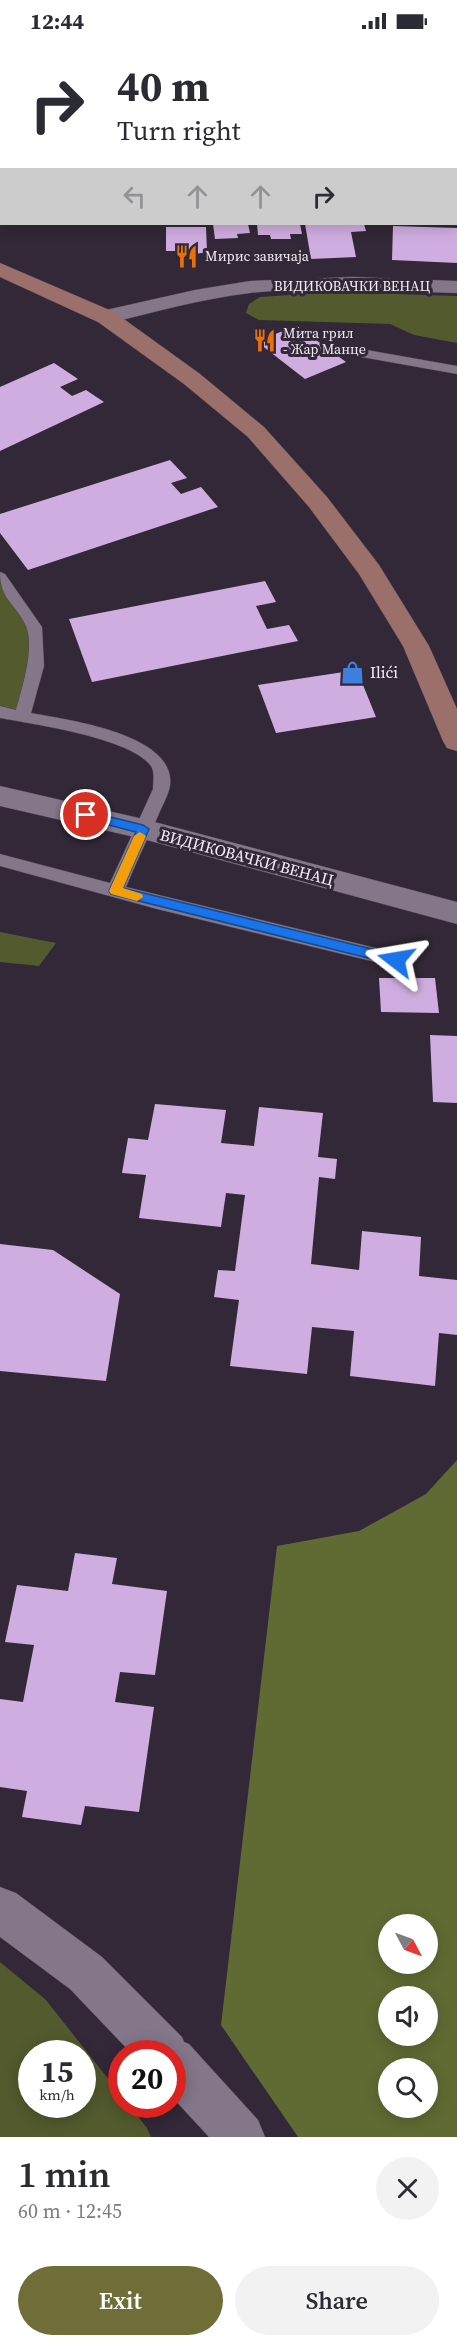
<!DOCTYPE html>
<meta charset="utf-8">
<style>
body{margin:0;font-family:"Source Serif 4",serif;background:#f2f2f3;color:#2b2b33;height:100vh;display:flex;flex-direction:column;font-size:22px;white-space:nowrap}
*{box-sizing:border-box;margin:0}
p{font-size:20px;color:#7c7c81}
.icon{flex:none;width:33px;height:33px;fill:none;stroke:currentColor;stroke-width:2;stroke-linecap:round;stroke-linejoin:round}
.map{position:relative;height:2095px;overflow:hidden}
.panel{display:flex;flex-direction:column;background:#fff;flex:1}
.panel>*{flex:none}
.guide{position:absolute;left:0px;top:0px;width:458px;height:183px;box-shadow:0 3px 15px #0003;background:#fff;color:#2b2b33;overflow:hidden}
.needle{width:39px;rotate:131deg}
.fabs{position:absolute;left:378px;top:1872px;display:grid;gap:12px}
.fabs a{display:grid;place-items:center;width:60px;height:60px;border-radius:50%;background:#fff;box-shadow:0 3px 15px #0003;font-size:30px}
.speed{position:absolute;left:18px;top:1998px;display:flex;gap:12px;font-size:30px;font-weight:700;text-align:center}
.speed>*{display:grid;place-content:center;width:78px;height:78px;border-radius:50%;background:#fff;box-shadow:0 3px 15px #0003;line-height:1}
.speed small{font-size:15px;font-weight:400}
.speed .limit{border:9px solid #d22;background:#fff;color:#111}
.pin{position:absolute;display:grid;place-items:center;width:51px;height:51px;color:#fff;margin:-26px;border:3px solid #fff;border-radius:50%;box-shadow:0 2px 6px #0007}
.me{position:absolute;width:66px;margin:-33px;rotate:284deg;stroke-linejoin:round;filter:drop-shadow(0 0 4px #0008)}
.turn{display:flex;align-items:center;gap:21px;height:126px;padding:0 18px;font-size:27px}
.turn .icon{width:78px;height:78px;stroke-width:2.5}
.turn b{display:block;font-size:42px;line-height:51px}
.lanes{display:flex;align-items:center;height:57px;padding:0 18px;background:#0003;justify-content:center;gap:30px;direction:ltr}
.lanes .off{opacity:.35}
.round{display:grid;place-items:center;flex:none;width:63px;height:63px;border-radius:32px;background:#f2f2f3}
.summary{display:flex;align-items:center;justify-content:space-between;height:102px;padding:0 18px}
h1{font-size:36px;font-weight:600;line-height:45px}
.button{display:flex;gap:12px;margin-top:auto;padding:12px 18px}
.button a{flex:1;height:69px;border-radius:36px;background:#6f6d38;color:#fff;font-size:24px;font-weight:600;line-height:69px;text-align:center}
.button a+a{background:#f2f2f3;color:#2b2b33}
.status{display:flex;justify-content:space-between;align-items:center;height:42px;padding:0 30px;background:#fff;direction:ltr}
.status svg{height:16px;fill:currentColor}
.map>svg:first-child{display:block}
.green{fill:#525a2e;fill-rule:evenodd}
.forest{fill:#606b33;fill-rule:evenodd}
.building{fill:#d0ade0}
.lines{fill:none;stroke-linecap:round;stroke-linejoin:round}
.service-casing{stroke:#4e4552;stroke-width:1}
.minor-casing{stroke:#4e4552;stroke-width:1}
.tertiary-casing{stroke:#4e4552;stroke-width:1}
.secondary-casing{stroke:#4e4552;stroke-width:1}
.primary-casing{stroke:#4e4552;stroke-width:1}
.service{fill:#837789;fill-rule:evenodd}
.minor{fill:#837789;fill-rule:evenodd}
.tertiary{fill:#837789;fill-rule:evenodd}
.secondary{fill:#9b706b;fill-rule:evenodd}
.primary{fill:#b36a4c;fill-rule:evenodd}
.route{fill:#1a73e8;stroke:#114b97;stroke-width:1.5}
.slow{fill:#f59e0b}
.labels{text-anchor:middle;stroke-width:6;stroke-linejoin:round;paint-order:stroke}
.far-poi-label{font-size:14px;fill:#f3ecf6;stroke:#322837;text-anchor:start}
.far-street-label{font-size:14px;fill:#f3ecf6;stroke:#322837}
.poi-label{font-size:16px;fill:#f3ecf6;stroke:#322837;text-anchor:start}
.street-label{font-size:16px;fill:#f3ecf6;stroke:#322837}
</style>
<div class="status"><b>12:44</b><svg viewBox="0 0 49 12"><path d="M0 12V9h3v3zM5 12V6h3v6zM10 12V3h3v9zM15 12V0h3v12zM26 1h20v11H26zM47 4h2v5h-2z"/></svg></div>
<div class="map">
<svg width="457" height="2095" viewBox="0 0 457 2095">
<rect width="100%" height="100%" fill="#322837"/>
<!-- green -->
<path class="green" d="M 0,0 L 457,0 L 457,121 L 456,2 L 2,2 L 1,5 Z
M 334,250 L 457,254 L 457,301 L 414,293 L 390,282 L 259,278 L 246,271 L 249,262 L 260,255 Z
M 0,535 L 34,585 L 22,675 L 0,670 Z
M 0,890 L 56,901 L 39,924 L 0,920 Z
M 0,1920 L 46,1958 L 121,2053 L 122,2062 L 129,2063 L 147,2086 L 151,2095 L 0,2095 ZM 32,2012 L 82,2012 L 82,2062 L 32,2062 Z"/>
<!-- forest -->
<path class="forest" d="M 457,1418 L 457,2095 L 298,2095 L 221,1983 L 277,1504 L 359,1489 L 426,1452 ZM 388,1882 L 428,1882 L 428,1922 L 388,1922 ZM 388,1954 L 428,1954 L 428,1994 L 388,1994 ZM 388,2026 L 428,2026 L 428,2066 L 388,2066 Z"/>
<!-- building -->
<path class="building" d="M 213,182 L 248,182 L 250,191 L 237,192 L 238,196 L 215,197 Z
M 257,182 L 300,182 L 302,192 L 290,192 L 291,197 L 271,197 L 270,193 L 258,193 Z
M 305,182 L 364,182 L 366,189 L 351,190 L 356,215 L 311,217 Z
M 393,184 L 457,186 L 457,221 L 392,218 Z
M 166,185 L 206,185 L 207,210 L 178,215 L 178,209 L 166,209 Z
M 297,284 L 346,320 L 305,337 L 256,299 Z
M 54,321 L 78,337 L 60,345 L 72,354 L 86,348 L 104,360 L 0,409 L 0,345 Z
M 170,418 L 187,436 L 171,441 L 181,452 L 201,445 L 218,465 L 28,528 L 0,491 L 0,472 Z
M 265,539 L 276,560 L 256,564 L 267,587 L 289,583 L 298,599 L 92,640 L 69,577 Z
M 357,628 L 376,675 L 276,691 L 258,643 Z
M 379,936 L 435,936 L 439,971 L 381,970 Z
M 430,993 L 457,994 L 457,1061 L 433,1060 Z
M 155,1062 L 226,1068 L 221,1101 L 254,1104 L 259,1065 L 323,1071 L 318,1115 L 337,1117 L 335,1137 L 319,1135 L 311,1222 L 359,1228 L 362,1189 L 421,1195 L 419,1234 L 457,1238 L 457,1293 L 439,1291 L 435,1344 L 350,1334 L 354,1289 L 312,1285 L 307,1332 L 230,1324 L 239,1258 L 214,1255 L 218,1228 L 235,1229 L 245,1153 L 226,1151 L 221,1185 L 139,1176 L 146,1133 L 122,1131 L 128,1096 L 148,1098 Z
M 0,1202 L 53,1208 L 120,1252 L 106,1339 L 0,1329 Z
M 75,1511 L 117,1516 L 112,1542 L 167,1549 L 155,1633 L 120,1630 L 115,1660 L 154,1665 L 139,1770 L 85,1764 L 81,1783 L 22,1775 L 27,1749 L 0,1745 L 0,1657 L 23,1660 L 34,1603 L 5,1600 L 17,1543 L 68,1549 Z"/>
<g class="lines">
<defs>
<path id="service" d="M 170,0 L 187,0 L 188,2 L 171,2 Z
M 456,46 L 457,46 L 457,52 L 456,52 Z
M 0,65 L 2,65 L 2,71 L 0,71 Z
M 0,106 L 2,106 L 0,113 Z
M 456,122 L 457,123 L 457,131 L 456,130 Z
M 361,307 L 457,324 L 457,332 L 356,314 L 354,311 L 356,308 Z
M 0,530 L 5,532 L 42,585 L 44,624 L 31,671 C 68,678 177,692 170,744 C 168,754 162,764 158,774 C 147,797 136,821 126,845 L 396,911 L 403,913 L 405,918 L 403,923 L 396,925 L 157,867 L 0,824 L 0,812 L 110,841 L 153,747 C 153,740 155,730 151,724 C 131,696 33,682 0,676 L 0,664 L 16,668 C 22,646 35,606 26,584 C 16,561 0,559 0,530 Z"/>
<path id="minor" d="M 353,235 L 457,239 L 457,251 C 388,249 319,243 250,251 C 201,257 154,270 106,282 L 98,280 L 95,275 L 98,270 L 106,268 L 195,248 L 250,239 Z
M 0,1845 L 16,1851 L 102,1915 L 182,1995 L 184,2000 L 189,2002 L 258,2078 L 265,2095 L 209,2095 L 172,2055 L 172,2012 L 132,2012 L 70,1947 L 0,1895 Z"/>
<path id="tertiary" d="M 0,744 L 143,777 L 457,860 L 457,882 L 143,797 L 0,764 Z"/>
<path id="secondary" d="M 0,221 L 114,270 L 200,332 L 264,385 L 327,455 L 379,523 L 429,604 L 457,667 L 457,709 L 447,706 L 443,699 L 403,604 L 359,532 L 309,465 L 248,395 L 184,342 L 98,280 L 0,235 Z"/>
<path id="primary" d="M 0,12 L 2,12 L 2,22 L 0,22 Z
M 456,57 L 457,57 L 457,69 L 456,69 Z"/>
</defs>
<!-- service casing -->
<use href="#service" class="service-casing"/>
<!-- minor casing -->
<use href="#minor" class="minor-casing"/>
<!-- tertiary casing -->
<use href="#tertiary" class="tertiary-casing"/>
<!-- secondary casing -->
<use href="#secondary" class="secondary-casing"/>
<!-- primary casing -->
<use href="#primary" class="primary-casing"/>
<!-- service -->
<use href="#service" class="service"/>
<!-- minor -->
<use href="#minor" class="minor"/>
<!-- tertiary -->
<use href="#tertiary" class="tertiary"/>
<!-- secondary -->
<use href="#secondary" class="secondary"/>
<!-- primary -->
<use href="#primary" class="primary"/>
</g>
<!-- route -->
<path class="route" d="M 86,769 L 143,783 L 149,787 L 123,846 L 396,913 L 402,918 L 396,923 L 111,852 L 109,849 L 136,790 L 82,776 L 80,773 Z"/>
<!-- slow -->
<path class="slow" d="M 140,790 L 146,794 L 123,846 L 142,852 L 143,855 L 137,859 L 111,852 L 109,849 L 134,794 Z"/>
<!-- icons -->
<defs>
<symbol id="restaurant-bare" viewBox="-9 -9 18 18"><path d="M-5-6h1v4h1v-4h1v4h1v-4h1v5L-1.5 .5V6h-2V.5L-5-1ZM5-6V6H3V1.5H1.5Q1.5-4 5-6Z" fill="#e8710a" stroke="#322837" stroke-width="2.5" paint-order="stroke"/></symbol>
<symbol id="shop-bare" viewBox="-9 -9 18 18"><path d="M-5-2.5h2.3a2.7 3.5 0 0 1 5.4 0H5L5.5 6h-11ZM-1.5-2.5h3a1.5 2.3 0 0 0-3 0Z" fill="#3f7fe0" stroke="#322837" stroke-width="2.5" paint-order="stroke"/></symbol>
</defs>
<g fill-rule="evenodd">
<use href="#restaurant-bare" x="170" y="198" width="33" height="33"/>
<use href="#restaurant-bare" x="248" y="282" width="33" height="33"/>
<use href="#shop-bare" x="336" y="614" width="33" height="33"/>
</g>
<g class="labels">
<!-- far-poi labels -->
<g class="far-poi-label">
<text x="205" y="219">Мирис завичаја</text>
<text x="283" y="296">Мита грил<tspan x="283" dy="16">- Жар Манце</tspan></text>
</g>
<!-- far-street labels -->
<g class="far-street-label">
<text x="352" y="249">ВИДИКОВАЧКИ ВЕНАЦ</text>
</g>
<!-- poi labels -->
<g class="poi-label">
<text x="370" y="636">Ilići</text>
</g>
<!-- street labels -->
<g class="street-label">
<text transform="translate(247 815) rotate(15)" y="6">ВИДИКОВАЧКИ ВЕНАЦ</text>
</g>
</g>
</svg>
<div class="fabs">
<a><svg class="needle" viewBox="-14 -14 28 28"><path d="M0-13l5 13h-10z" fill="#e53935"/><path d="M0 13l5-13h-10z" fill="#7c7c81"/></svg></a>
<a><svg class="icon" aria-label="sound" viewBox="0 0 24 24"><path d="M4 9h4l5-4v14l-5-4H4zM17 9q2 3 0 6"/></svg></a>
<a><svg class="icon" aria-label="search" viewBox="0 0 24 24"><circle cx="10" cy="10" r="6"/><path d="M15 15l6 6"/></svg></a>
</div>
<div class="speed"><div>15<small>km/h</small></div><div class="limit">20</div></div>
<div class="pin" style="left:86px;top:773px;background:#d93025"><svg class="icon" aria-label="arrive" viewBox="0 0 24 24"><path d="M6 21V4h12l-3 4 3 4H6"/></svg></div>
<svg class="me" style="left:396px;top:918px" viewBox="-20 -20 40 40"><path d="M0-17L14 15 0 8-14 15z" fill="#1a73e8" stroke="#fff" stroke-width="4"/></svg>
<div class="guide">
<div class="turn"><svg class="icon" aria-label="right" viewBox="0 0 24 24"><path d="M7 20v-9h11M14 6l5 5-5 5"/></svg><div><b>40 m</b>Turn right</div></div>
<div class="lanes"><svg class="icon off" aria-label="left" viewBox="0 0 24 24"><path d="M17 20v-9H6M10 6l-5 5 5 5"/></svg><svg class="icon off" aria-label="ahead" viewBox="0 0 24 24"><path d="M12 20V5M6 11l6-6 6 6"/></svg><svg class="icon off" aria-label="ahead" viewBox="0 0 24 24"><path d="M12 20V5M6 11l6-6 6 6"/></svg><svg class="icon" aria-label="right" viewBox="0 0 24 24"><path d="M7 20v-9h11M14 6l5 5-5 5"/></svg></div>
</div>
</div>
<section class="panel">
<div class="summary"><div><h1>1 min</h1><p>60 m · 12:45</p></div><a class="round"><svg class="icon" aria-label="close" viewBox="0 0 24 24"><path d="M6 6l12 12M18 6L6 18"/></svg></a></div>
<div class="button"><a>Exit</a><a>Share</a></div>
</section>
